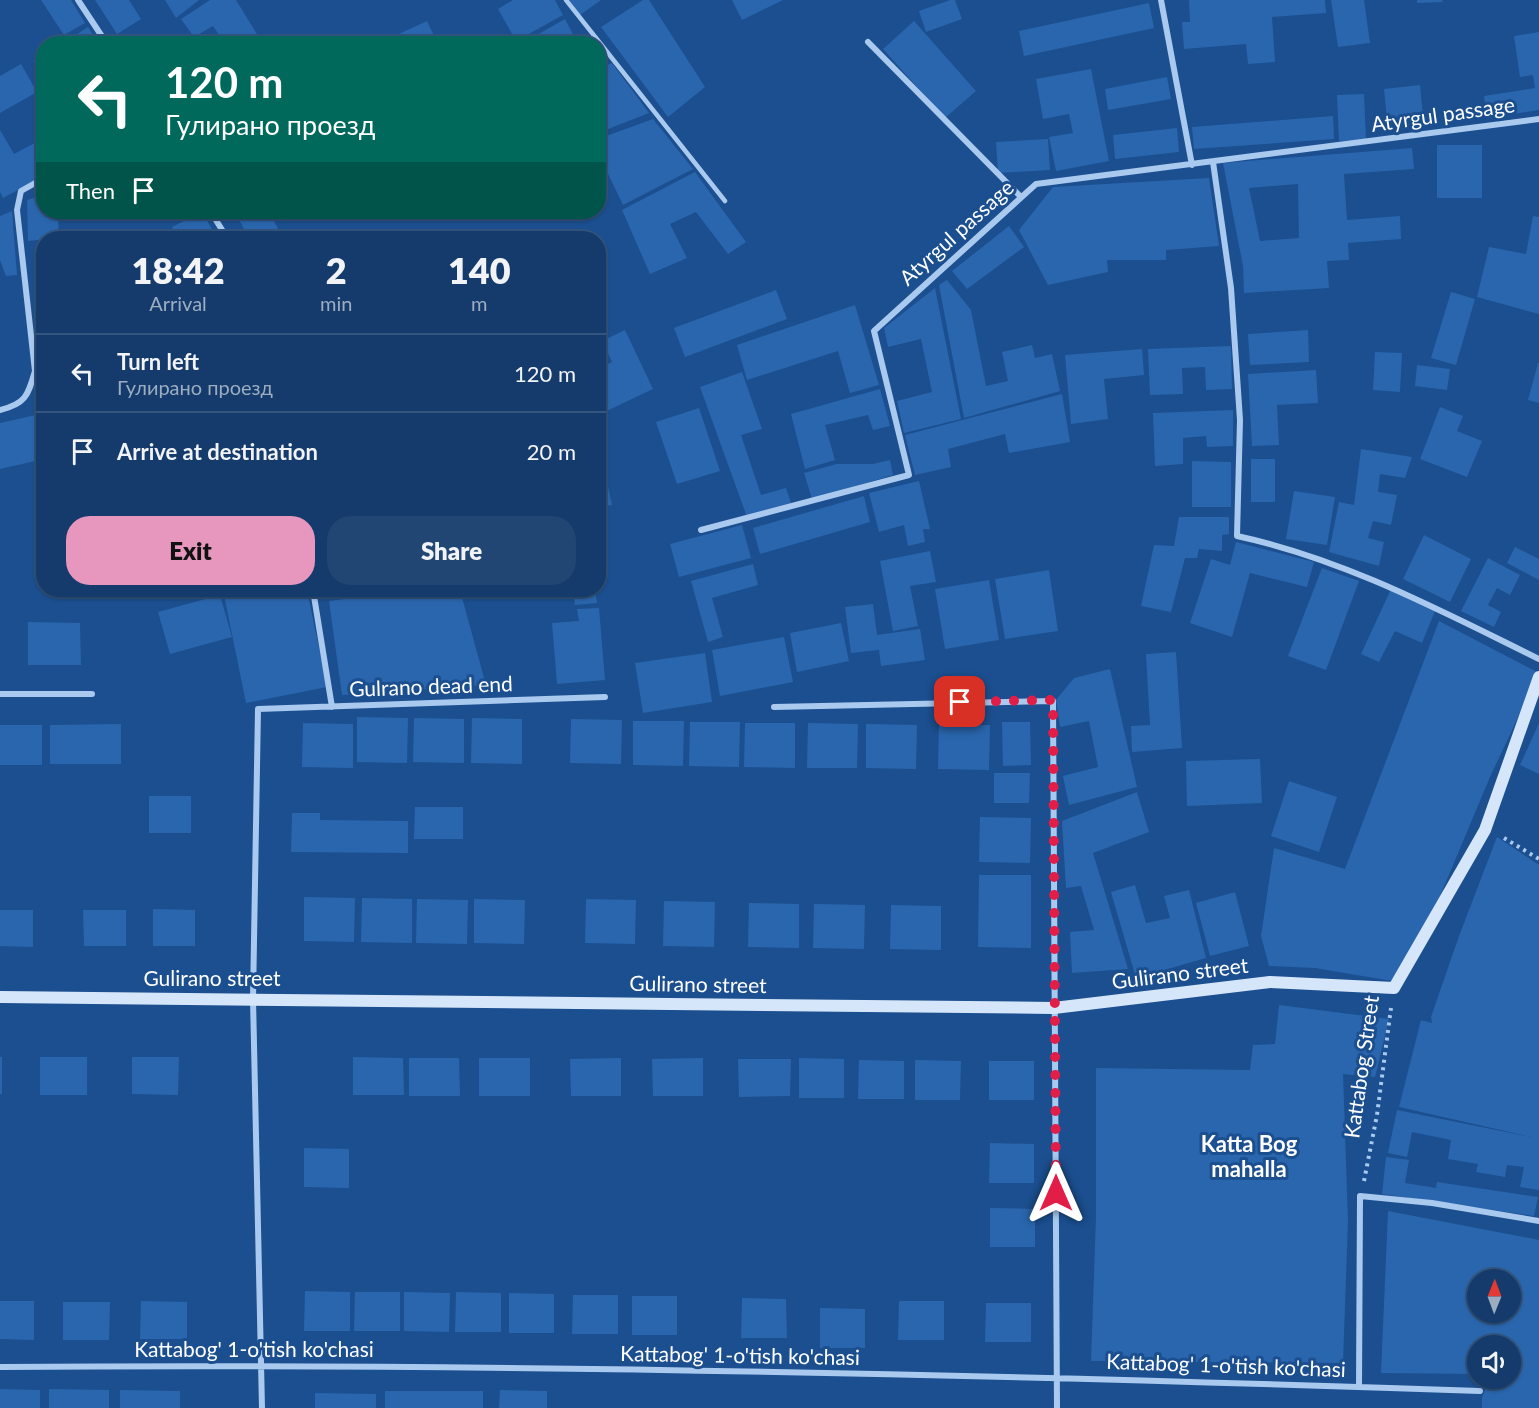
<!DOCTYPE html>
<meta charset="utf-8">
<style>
body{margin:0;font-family:Lato,sans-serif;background:#214673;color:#f1f3f6;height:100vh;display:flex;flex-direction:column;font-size:22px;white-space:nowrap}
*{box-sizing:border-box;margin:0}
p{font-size:20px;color:#9dadc1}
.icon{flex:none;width:33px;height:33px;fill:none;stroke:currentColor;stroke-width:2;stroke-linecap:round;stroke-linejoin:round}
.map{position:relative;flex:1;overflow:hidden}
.sheet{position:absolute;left:36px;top:231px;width:570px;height:366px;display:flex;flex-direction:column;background:#143b6b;border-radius:24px;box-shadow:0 2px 4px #0004,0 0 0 2px #33557e}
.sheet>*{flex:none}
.top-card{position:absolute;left:36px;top:36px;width:570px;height:183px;border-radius:24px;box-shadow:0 2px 4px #0004,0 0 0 2px #33557e;background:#00695c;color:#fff;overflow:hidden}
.needle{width:39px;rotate:1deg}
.fabs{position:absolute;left:1467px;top:1269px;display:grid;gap:12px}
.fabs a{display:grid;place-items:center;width:54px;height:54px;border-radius:50%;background:#143b6b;box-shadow:0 2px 4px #0004,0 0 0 2px #33557e;font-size:30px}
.pin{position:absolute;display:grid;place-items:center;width:51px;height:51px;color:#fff;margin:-26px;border-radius:12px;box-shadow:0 3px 9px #0006}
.me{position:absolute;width:66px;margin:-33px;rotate:0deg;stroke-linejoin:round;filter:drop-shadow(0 0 4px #0008)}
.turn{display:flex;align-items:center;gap:21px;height:126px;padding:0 30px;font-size:27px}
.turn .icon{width:78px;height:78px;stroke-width:2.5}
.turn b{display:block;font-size:42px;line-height:51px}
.then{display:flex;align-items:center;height:57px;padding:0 30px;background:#0003;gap:12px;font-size:22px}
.eta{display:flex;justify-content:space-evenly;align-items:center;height:102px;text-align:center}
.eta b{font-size:36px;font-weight:800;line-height:42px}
.button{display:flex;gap:12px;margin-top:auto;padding:12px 30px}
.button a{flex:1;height:69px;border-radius:24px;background:#e797bd;color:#111;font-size:24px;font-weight:800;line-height:69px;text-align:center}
.button a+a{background:#214673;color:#f1f3f6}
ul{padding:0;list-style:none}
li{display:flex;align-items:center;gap:18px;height:78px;padding:0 30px;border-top:2px solid #33557e}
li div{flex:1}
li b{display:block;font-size:22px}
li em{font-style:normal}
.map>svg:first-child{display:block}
.building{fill:#2a66ad;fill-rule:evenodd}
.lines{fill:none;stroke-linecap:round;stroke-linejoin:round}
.path{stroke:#a9c9ee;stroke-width:4;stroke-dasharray:3 4.5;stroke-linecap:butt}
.lane{stroke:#a9c9ee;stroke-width:4.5}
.street{stroke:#a9c9ee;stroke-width:6}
.secondary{stroke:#d6e6fa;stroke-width:12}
.route{stroke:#e11d48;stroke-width:10;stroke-dasharray:0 18}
.labels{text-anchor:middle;stroke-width:6;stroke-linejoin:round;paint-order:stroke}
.street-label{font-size:21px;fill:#fff;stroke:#1b4f8f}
.neighbourhood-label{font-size:22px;font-weight:bold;fill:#fff;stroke:#1b4f8f}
</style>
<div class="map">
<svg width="1539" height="1408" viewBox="0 0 1539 1408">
<rect width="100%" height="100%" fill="#1b4f8f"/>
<!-- building -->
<path class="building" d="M 41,0 L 71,0 L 85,23 L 64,35 Z
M 95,0 L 129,0 L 141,19 L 117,34 Z
M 165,0 L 199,0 L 176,18 Z
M 210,0 L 236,0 L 263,44 L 225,44 L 213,26 L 194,37 L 181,19 Z
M 513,0 L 555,0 L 563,15 L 516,41 L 498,9 Z
M 569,0 L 601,0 L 580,15 Z
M 643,0 L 649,0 L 705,87 L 668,117 L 601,27 Z
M 732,0 L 783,0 L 742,20 Z
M 950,0 L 955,0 L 962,19 L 926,32 L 919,11 Z
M 1189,0 L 1325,0 L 1326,13 L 1272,17 L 1275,62 L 1248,64 L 1246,44 L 1184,49 L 1182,22 L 1190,22 Z
M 1331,0 L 1364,0 L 1370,43 L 1338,47 Z
M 1417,0 L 1442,0 L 1443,2 L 1417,3 Z
M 1149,3 L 1154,28 L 1024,56 L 1019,31 Z
M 565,19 L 578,44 L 521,44 Z
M 427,21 L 438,44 L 377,44 Z
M 914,21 L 976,91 L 945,118 L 883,49 Z
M 88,27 L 99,44 L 62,44 Z
M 1539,32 L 1539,110 L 1487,118 L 1484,96 L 1535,88 L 1533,75 L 1520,77 L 1514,36 Z
M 44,54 L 44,80 L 33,61 Z
M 612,63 L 649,113 L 598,133 L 598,69 Z
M 21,64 L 37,92 L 0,113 L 0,76 Z
M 1091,69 L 1109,161 L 1056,171 L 1049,137 L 1073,133 L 1069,114 L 1043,119 L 1036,79 Z
M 1167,77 L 1171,99 L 1108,110 L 1105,89 Z
M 1420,85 L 1424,127 L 1388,130 L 1384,89 Z
M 1364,94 L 1366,140 L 1339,141 L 1337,95 Z
M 1333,116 L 1334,139 L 1194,149 L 1192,127 Z
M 653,119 L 693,169 L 623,205 L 598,153 L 598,139 Z
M 1177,128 L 1179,152 L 1115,159 L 1113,135 Z
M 0,130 L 14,154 L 44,138 L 44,176 L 3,198 L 0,192 Z
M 1048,139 L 1050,170 L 998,173 L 996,142 Z
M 1437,145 L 1482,145 L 1482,198 L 1437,198 Z
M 1412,148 L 1414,169 L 1344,174 L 1347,220 L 1400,216 L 1401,239 L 1348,243 L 1349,260 L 1327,261 L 1329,288 L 1244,293 L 1243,266 L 1223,163 ZM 1298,184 L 1299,238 L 1260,241 L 1249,188 Z
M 695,172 L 746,242 L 728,254 L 696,212 L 670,224 L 687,258 L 650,274 L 622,210 Z
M 1209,178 L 1219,246 L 1166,250 L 1166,260 L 1107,260 L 1108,272 L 1048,285 L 1019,230 L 1053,187 Z
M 44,195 L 44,212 L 58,212 L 59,238 L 28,241 L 27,200 Z
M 12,211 L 17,275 L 6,276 L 0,260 L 0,216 Z
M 202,212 L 217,238 L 178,238 L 172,227 Z
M 249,212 L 269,212 L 283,238 L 249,238 L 238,218 Z
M 1533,216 L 1539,217 L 1539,314 L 1477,297 L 1489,247 L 1526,254 Z
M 1009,226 L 1024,247 L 967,289 L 952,271 Z
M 947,280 L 971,310 L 986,386 L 1008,381 L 1002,352 L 1032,345 L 1035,358 L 1052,354 L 1060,391 L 964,418 L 939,285 Z
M 935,288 L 961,419 L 904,433 L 897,401 L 932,392 L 921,339 L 888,347 L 884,328 Z
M 776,290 L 787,319 L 685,357 L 674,328 Z
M 1451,292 L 1475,299 L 1456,365 L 1431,358 Z
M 39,296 L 44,296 L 44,336 L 40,336 Z
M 855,305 L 879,385 L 850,393 L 838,351 L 747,380 L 737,345 Z
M 625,330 L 653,389 L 598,415 L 598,369 L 612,362 L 602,341 Z
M 1308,330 L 1309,362 L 1250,365 L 1248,334 Z
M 1231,346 L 1232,389 L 1206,390 L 1205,367 L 1182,368 L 1183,394 L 1150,395 L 1148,349 Z
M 1142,349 L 1144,375 L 1104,379 L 1108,419 L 1071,424 L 1065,355 Z
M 1375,352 L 1402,353 L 1400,392 L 1373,390 Z
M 1538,363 L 1539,363 L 1539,403 L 1528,400 Z
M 1417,365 L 1450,369 L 1447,390 L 1415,386 Z
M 1316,370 L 1318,403 L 1277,405 L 1279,445 L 1252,446 L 1248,374 Z
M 742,372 L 762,429 L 741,435 L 761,495 L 786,488 L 791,503 L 747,517 L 700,387 Z
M 880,389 L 890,426 L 873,430 L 868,415 L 825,425 L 835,460 L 805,469 L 791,414 Z
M 1062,394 L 1070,442 L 1009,453 L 1005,434 L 948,449 L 951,467 L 915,475 L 905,435 Z
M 1440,407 L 1463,416 L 1457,431 L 1482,441 L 1467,477 L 1420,459 Z
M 699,408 L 720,471 L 677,484 L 656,422 Z
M 1233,410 L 1233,446 L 1207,447 L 1206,436 L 1183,438 L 1183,464 L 1155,466 L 1153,413 Z
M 40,414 L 44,431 L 44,459 L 0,469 L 0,423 Z
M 598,440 L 612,505 L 598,507 Z
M 1361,449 L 1412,457 L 1405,478 L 1380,474 L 1378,492 L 1397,495 L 1391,525 L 1373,521 L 1368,538 L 1384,542 L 1379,566 L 1329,552 L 1339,502 L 1354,505 Z
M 1251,459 L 1275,459 L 1275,502 L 1251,502 Z
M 890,460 L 893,475 L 812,499 L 804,473 L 837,464 L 873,464 Z
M 1192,461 L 1231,462 L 1231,507 L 1192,507 Z
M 919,481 L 930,529 L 923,529 L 925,542 L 908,546 L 904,525 L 879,532 L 869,493 Z
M 1294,491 L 1335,497 L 1327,545 L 1286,539 Z
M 864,496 L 870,522 L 760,554 L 753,528 Z
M 1179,517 L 1229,517 L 1229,534 L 1222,535 L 1222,551 L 1199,549 L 1197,558 L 1185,558 L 1171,612 L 1141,606 L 1154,545 L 1174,546 Z
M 742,525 L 751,558 L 679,577 L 670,544 Z
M 1424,535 L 1471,559 L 1450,602 L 1403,579 Z
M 1236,542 L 1314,562 L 1307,587 L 1250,573 L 1232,637 L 1190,623 L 1211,559 L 1230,565 Z
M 1515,547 L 1539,559 L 1539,580 L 1507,563 Z
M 930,551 L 936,582 L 910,586 L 918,626 L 893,631 L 880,561 Z
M 1488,558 L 1520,575 L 1510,595 L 1497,588 L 1488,605 L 1501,612 L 1494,627 L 1461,611 Z
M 753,564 L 758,585 L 712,598 L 723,637 L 708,642 L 691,581 Z
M 1322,568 L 1359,581 L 1326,670 L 1288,656 Z
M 1049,570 L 1058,631 L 1005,639 L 995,579 Z
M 989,580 L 999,640 L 945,649 L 935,589 Z
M 1391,589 L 1435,611 L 1422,643 L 1395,631 L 1379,662 L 1361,654 Z
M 223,590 L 307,590 L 327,687 L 246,703 Z
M 410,590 L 460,590 L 486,685 L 342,695 L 329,601 Z
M 573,590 L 595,590 L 597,603 L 575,605 Z
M 220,595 L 232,637 L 170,654 L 158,612 Z
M 873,604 L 877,635 L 920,629 L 925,660 L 881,666 L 879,650 L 851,653 L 845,607 Z
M 599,608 L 605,680 L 557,684 L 552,623 L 579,621 L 577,609 Z
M 1439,621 L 1539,673 L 1490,777 L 1435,908 L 1392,981 L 1315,968 L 1269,966 L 1261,936 L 1274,848 L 1345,869 Z
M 28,622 L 80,623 L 81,665 L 28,665 Z
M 841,623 L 849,661 L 797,672 L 790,633 Z
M 784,637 L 793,682 L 720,696 L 712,650 Z
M 1176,652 L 1182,748 L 1132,752 L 1131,726 L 1150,725 L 1146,654 Z
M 705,653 L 712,702 L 643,713 L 635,663 Z
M 1110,669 L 1137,787 L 1069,805 L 1063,776 L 1098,767 L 1089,721 L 1060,727 L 1056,700 L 1074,678 Z
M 357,717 L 408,718 L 407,763 L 357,762 Z
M 414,718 L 464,719 L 464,763 L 413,762 Z
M 472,718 L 522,719 L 522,764 L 471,763 Z
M 571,719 L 622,720 L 621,764 L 570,763 Z
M 633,721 L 684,721 L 683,766 L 633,765 Z
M 690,722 L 740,722 L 739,767 L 689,766 Z
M 1002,722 L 1030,722 L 1031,765 L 1003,766 Z
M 303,723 L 353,724 L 353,768 L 302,767 Z
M 745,723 L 795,723 L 795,768 L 744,767 Z
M 808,723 L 858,724 L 857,768 L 807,768 Z
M 1539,723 L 1539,774 L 1520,765 Z
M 121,724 L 121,764 L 50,764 L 50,725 Z
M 866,724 L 917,725 L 916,769 L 866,768 Z
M 0,725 L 42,725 L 42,765 L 0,765 Z
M 939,725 L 990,725 L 989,770 L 938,769 Z
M 1260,759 L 1262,803 L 1187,806 L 1186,761 Z
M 994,773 L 1030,773 L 1029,803 L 994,803 Z
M 1289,781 L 1337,797 L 1319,852 L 1271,836 Z
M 1137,792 L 1149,832 L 1093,853 L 1128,969 L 1072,973 L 1070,932 L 1094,930 L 1081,886 L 1066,888 L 1062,821 Z
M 149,796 L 191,796 L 191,833 L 149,833 Z
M 415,807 L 463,807 L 463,839 L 414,839 Z
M 292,813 L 320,813 L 320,820 L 408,821 L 408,853 L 291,852 Z
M 980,817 L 1031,818 L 1030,863 L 979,862 Z
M 1497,837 L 1539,865 L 1539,1190 L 1520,1187 L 1524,1167 L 1507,1165 L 1505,1177 L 1476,1172 L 1478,1164 L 1448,1159 L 1451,1140 L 1412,1132 L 1407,1157 L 1388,1153 L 1397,1110 L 1531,1137 L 1399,1107 L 1421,1020 L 1432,1023 L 1431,1017 L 1459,936 Z
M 979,875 L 1031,875 L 1031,948 L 978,947 Z
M 1135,885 L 1146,923 L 1170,918 L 1164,896 L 1189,890 L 1206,958 L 1136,978 L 1111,892 Z
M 1235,892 L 1249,946 L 1210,956 L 1196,903 Z
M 304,897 L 355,898 L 354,942 L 304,941 Z
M 362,898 L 412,899 L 412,943 L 361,942 Z
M 417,899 L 468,900 L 467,944 L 416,943 Z
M 474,899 L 525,900 L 524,944 L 474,943 Z
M 586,899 L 636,900 L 635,944 L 585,943 Z
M 664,901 L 715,902 L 714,947 L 663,946 Z
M 749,903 L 799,904 L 799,948 L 748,947 Z
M 814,904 L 865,905 L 864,949 L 813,948 Z
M 891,905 L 941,906 L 941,950 L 890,949 Z
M 153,909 L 195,910 L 195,946 L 153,946 Z
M 0,910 L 33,910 L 33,947 L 0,946 Z
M 83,910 L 126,910 L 126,946 L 84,946 Z
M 1279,1005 L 1389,1019 L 1375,1077 L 1343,1074 L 1348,1221 L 1343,1363 L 1091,1361 L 1096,1217 L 1096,1068 L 1250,1070 L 1253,1045 L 1275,1044 Z
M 0,1057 L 2,1057 L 2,1094 L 0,1094 Z
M 40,1057 L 87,1057 L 87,1095 L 40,1095 Z
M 132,1057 L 179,1057 L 178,1095 L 132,1094 Z
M 353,1057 L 403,1058 L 404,1095 L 353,1095 Z
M 409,1058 L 459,1058 L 460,1096 L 409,1096 Z
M 479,1058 L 530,1058 L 530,1096 L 479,1096 Z
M 621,1058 L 621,1096 L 571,1096 L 570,1059 Z
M 703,1058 L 703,1096 L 653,1096 L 652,1059 Z
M 799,1058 L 844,1059 L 844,1098 L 799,1098 Z
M 738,1059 L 791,1059 L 790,1096 L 739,1097 Z
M 859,1060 L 904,1061 L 904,1099 L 858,1099 Z
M 915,1060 L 961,1061 L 960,1100 L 915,1100 Z
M 989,1061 L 1034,1061 L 1034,1100 L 989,1100 Z
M 990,1143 L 1034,1144 L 1034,1183 L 989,1183 Z
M 304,1148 L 349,1149 L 349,1188 L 304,1187 Z
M 1386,1157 L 1409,1160 L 1405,1183 L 1436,1188 L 1437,1182 L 1538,1197 L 1534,1216 L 1382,1194 Z
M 990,1208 L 1035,1209 L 1035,1247 L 990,1247 Z
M 1388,1211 L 1539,1240 L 1539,1408 L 1482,1408 L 1482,1398 L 1489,1378 L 1510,1378 L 1510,1346 L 1478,1346 L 1478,1374 L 1381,1373 ZM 1478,1280 L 1510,1280 L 1510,1312 L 1478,1312 Z
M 305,1291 L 350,1292 L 350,1331 L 304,1331 Z
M 355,1292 L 400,1292 L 400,1331 L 354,1331 Z
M 404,1292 L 450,1293 L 449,1332 L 404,1331 Z
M 456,1292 L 501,1293 L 501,1332 L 455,1332 Z
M 509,1293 L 554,1294 L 554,1333 L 509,1333 Z
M 573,1295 L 618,1295 L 618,1334 L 572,1334 Z
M 632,1296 L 677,1296 L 677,1335 L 632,1335 Z
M 742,1298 L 786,1299 L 787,1338 L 741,1338 Z
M 0,1301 L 34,1301 L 34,1340 L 0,1339 Z
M 141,1301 L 187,1302 L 187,1339 L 140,1339 Z
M 899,1301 L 944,1301 L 944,1340 L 898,1340 Z
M 63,1302 L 110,1302 L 109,1340 L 63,1340 Z
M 986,1303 L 1031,1303 L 1031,1342 L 985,1342 Z
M 820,1308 L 865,1309 L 865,1348 L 820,1348 Z
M 0,1389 L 40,1390 L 40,1408 L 0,1408 Z
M 49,1389 L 109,1390 L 109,1408 L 49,1408 Z
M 120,1390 L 180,1391 L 180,1408 L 120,1408 Z
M 500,1390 L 547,1391 L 547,1408 L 499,1408 Z
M 385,1391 L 483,1391 L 483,1408 L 385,1408 Z
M 315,1393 L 376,1394 L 376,1408 L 315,1408 Z"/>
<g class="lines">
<!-- path -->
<path class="path" d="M 1504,838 L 1539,859
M 1364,1181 L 1377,1115 L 1391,1008"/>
<!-- lane -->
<path class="lane" d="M 566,0 L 725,201"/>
<!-- street -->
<path class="street" d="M 78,0 L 107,44
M 1161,0 L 1192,165
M 868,42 L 1020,196
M 1213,162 L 1231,288 L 1240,420 L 1237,536 C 1344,559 1441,611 1539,659
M 211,212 L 227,238
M 0,410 C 26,404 28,395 35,371 L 17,210 L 21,191 L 44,178
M 701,530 L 909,475 L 874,331 L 1036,184 L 1539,119
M 313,590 L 332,707
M 0,694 L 92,694
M 774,707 L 1053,701 L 1057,1408
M 0,1367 C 493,1363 987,1374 1480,1391
M 1359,1387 L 1360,1196 L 1432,1203 L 1539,1221
M 262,1408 L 253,999 L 258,709 L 605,697"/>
<!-- secondary -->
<path class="secondary" d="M 0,997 L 1054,1008 L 1270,982 L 1394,988 L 1485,830 L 1539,677"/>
</g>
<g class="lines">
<!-- route -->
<path class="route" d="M 960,702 L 1053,700 L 1056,1193"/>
</g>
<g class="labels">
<!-- street labels -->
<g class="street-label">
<text transform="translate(1443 115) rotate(-8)" y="7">Atyrgul passage</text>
<text transform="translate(957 233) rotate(-42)" y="7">Atyrgul passage</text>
<text transform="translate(431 687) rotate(-2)" y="7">Gulrano dead end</text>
<text transform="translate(1180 974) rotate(-7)" y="7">Gulirano street</text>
<text x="212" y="986">Gulirano street</text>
<text transform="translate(698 985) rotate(1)" y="7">Gulirano street</text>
<text transform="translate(1362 1067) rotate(-82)" y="7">Kattabog Street</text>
<text x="254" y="1357">Kattabog' 1-o'tish ko'chasi</text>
<text transform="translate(740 1356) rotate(1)" y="7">Kattabog' 1-o'tish ko'chasi</text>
<text transform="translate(1226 1366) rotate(2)" y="7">Kattabog' 1-o'tish ko'chasi</text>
</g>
<!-- neighbourhood labels -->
<g class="neighbourhood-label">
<text x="1249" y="1152">Katta Bog<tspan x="1249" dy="25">mahalla</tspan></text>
</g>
</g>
</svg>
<div class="fabs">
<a><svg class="needle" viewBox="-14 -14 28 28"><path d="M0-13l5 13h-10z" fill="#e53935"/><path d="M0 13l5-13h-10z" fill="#9dadc1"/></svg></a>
<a><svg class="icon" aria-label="sound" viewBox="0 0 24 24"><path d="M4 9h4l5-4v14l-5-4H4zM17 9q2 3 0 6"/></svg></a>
</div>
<div class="pin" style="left:960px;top:702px;background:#d93025"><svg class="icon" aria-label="arrive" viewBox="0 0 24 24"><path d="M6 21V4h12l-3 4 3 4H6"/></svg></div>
<svg class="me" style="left:1056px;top:1193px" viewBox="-20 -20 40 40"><path d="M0-17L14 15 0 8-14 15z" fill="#e11d48" stroke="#fff" stroke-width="4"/></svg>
<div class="top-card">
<div class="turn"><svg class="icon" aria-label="left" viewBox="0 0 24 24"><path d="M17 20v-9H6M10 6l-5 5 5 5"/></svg><div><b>120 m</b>Гулирано проезд</div></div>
<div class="then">Then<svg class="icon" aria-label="arrive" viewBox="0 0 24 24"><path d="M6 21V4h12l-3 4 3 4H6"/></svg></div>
</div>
<section class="sheet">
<div class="eta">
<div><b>18:42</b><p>Arrival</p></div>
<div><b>2</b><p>min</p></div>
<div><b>140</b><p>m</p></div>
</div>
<ul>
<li><svg class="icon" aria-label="left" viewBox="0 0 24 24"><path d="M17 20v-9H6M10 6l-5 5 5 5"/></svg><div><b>Turn left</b><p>Гулирано проезд</p></div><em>120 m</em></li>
<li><svg class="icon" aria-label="arrive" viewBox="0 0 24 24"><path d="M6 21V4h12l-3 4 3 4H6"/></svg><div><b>Arrive at destination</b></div><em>20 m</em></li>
</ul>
<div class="button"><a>Exit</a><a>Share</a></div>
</section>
</div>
